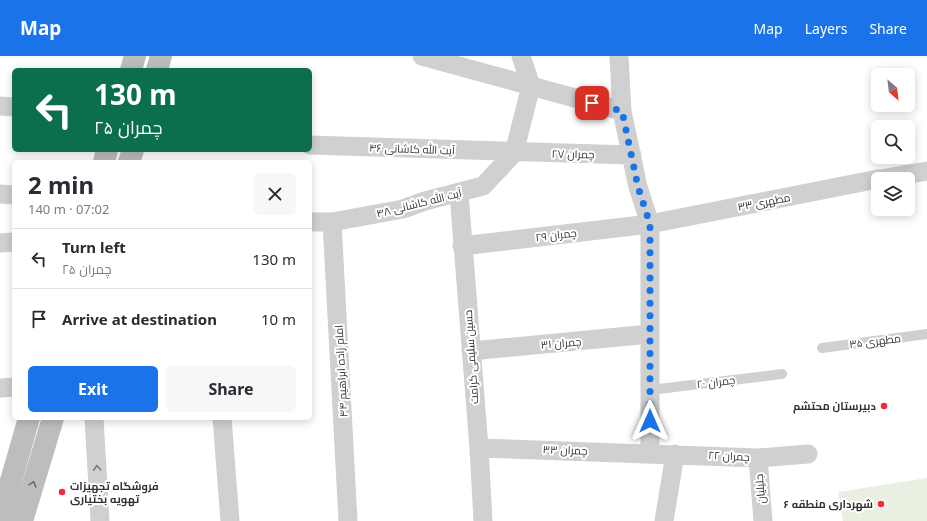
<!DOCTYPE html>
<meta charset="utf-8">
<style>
body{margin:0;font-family:"Noto Sans",Cairo,sans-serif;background:#f7f7f7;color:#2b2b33;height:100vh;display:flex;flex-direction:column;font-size:15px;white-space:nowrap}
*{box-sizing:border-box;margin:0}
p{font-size:13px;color:#7c7c81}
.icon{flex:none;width:22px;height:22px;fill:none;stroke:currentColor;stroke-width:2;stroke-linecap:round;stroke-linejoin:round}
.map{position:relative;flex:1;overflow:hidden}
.sheet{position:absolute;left:12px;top:104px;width:300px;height:260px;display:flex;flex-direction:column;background:#fff;border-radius:6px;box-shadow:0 2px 10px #0003}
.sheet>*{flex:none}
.top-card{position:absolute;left:12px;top:12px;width:300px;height:84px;border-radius:6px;box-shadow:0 2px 10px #0003;background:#0b6e4f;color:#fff;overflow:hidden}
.needle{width:26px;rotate:152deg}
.buttons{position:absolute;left:871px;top:12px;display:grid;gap:8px}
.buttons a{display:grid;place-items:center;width:44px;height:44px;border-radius:6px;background:#fff;box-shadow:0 2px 10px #0003;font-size:20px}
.pin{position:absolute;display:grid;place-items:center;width:34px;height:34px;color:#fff;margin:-17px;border-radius:8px;box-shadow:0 2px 6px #0006}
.me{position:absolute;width:44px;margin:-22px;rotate:0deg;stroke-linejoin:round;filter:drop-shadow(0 0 3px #0008)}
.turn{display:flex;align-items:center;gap:14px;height:84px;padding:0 16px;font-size:18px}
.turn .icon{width:52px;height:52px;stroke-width:2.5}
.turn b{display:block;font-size:28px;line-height:34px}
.round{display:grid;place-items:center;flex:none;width:42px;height:42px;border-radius:6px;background:#f7f7f7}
.overview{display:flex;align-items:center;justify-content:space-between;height:68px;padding:0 16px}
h1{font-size:24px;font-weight:700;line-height:30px}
.action{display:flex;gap:8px;margin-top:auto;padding:8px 16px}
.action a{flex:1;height:46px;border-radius:6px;background:#1a73e8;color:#fff;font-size:16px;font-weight:700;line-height:46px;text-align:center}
.action a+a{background:#f7f7f7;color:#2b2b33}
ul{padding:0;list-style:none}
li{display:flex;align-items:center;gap:12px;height:60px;padding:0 16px;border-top:1px solid #e1e1e2}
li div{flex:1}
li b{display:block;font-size:15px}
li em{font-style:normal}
header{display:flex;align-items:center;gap:24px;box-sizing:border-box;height:56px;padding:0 20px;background:#1a73e8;color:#fff}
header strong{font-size:19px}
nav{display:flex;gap:22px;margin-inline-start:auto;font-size:14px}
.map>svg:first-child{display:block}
.green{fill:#e9f0e1}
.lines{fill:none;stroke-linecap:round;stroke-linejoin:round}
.service{stroke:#d0d0d0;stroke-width:10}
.minor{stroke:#d0d0d0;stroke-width:19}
.secondary{stroke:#bdbdbd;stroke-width:22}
.oneway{stroke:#7a7a7a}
.oneway2{stroke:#6a6a6a}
.route{stroke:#1a73e8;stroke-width:7;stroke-dasharray:0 12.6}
.poi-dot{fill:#f62836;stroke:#fff;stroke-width:1.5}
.labels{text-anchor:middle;stroke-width:4;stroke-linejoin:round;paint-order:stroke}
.street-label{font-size:11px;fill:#333;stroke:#fff}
.poi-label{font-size:11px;font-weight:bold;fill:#333;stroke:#fff;text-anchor:end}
</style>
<header>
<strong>Map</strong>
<nav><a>Map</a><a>Layers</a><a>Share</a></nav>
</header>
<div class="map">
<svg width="927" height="465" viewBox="0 0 927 465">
<rect width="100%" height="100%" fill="#fff"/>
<!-- green -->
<path class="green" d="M 927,422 L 927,465 L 843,465 L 838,436 Z"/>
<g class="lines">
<!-- service -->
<path class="service" d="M 822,292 L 927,278
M 650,334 L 782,318"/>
<!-- minor -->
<path class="minor" d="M 422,0 L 622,55
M 619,0 L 622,55 L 638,131 L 650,168 L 650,397
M 0,50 L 14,51
M 310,89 L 632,99
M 880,123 L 927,115
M 459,137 L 479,392 L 483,465
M 0,138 L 14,139
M 310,166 L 332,166 L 403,153 L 425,145 L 483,130 L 514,97 L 531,30 L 521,0
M 332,166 L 348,465
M 0,187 L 14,186
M 462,190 L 650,168 L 878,123
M 471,295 L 650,278
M 0,332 L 14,331
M 94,362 L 100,465
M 222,362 L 230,465
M 479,392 L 758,402 L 808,398
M 758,402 L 763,465
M 664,465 L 675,398"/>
<!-- secondary -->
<path class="secondary" d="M 131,14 L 135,0
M 157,14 L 161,0
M 104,106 L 107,94
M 129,106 L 133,94
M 0,463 L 29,362
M 22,465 L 53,362"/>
</g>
<!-- one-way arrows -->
<defs><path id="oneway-chevron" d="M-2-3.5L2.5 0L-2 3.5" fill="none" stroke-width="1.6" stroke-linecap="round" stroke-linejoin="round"/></defs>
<use class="oneway" href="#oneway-chevron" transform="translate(97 412) rotate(-93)"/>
<use class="oneway2" href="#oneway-chevron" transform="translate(33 428) rotate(-73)"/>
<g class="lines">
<!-- route -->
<path class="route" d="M 592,47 L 622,55 L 638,131 L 650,168 L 650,365"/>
</g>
<!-- markers -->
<g class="poi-dot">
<circle cx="884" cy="350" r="4"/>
<circle cx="62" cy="436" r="4"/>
<circle cx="881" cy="448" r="4"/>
</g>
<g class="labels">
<!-- street labels -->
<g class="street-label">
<text transform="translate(412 93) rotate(2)" y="4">آیت الله کاشانی ۴۶</text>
<text transform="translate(573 98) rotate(1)" y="4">چمران ۲۷</text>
<text transform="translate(764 146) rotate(-11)" y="4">مطهری ۳۳</text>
<text transform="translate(419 147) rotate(-14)" y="4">آیت الله کاشانی ۴۸</text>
<text transform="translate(556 179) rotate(-7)" y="4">چمران ۲۹</text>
<text transform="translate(875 285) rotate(-7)" y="4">مطهری ۳۵</text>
<text transform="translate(561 287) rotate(-5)" y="4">چمران ۳۱</text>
<text transform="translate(471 301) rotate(-94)" y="4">حسین سلیمی کرامت</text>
<text transform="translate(341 315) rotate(-93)" y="4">امام زاده ابراهیم ۴۴</text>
<text transform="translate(716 326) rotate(-7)" y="4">چمران ۲۰</text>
<text transform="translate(565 394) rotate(2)" y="4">چمران ۳۳</text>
<text transform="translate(729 400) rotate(3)" y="4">چمران ۲۲</text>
<text transform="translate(760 433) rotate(-95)" y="4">جلیلیان</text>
</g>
<!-- poi labels -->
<g class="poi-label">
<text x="876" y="354">دبیرستان محتشم</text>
<text x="70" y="434" text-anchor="start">فروشگاه تجهیزات<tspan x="70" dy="13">تهویه بختیاری</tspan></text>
<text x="873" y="452">شهرداری منطقه ۶</text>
</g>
</g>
</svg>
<div class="buttons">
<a><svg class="needle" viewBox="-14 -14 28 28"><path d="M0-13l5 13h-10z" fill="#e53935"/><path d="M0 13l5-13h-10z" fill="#7c7c81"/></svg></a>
<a><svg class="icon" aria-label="search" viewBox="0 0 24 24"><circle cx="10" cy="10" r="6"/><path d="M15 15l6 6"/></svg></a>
<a><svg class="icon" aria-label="layers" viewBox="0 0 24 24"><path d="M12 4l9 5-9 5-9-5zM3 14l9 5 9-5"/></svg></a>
</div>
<div class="pin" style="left:592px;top:47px;background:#d93025"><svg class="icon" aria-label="arrive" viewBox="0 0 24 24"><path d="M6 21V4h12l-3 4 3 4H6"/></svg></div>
<svg class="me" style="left:650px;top:365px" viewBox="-20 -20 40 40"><path d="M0-17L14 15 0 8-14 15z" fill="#1a73e8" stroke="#fff" stroke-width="4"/></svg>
<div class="top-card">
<div class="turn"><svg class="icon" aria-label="left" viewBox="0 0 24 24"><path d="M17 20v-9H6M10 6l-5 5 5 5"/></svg><div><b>130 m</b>چمران ۲۵</div></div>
</div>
<section class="sheet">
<div class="overview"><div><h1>2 min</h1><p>140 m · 07:02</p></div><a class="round"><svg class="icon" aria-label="close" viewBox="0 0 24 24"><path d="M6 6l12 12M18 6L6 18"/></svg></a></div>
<ul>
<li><svg class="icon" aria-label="left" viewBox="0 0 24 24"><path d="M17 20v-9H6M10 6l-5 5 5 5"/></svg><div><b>Turn left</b><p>چمران ۲۵</p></div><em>130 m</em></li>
<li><svg class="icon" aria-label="arrive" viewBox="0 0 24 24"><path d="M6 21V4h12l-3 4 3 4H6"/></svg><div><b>Arrive at destination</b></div><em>10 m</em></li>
</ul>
<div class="action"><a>Exit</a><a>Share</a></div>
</section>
</div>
